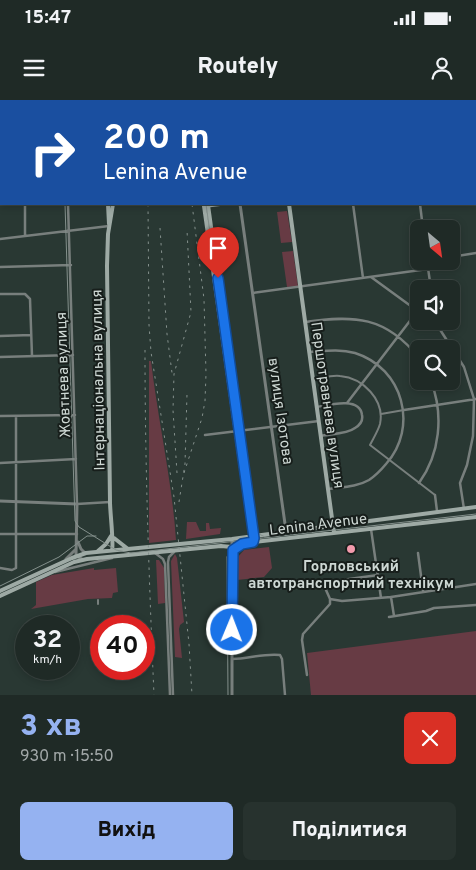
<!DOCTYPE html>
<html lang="uk">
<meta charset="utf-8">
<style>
body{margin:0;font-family:Overpass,sans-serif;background:#27322e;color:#f1f3f6;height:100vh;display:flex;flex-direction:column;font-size:19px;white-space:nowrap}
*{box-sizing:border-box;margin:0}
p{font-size:16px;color:#a1a7a7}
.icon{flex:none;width:28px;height:28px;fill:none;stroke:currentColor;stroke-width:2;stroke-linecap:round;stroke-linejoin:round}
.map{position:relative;height:595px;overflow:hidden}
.details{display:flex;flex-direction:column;background:#1f2a26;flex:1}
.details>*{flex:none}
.top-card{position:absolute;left:0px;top:0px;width:476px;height:105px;box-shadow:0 2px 8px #0003,0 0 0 1px #3c4643;background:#1a4fa0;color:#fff;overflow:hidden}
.needle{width:32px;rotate:151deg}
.tools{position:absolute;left:410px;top:120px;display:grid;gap:10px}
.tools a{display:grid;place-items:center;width:50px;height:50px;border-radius:8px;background:#1f2a26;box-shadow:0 2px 8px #0003,0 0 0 1px #3c4643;font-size:25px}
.speed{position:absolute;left:15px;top:515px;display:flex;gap:10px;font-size:25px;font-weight:700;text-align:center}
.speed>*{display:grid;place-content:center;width:65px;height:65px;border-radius:50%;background:#1f2a26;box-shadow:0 2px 8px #0003,0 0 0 1px #3c4643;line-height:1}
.speed small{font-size:12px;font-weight:400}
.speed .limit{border:8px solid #d22;background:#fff;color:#111}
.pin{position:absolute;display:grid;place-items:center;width:42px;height:42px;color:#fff;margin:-51px -21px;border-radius:50% 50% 50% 0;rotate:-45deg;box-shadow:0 0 5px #0007}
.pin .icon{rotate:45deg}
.me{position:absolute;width:55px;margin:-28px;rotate:1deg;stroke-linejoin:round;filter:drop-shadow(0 0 4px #0008)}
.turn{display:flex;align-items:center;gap:18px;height:105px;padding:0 20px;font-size:22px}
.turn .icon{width:65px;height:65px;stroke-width:2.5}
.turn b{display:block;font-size:35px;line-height:42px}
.round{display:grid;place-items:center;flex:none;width:52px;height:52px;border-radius:8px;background:#27322e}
.summary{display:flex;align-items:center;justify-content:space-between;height:85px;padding:0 20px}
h1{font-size:30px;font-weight:800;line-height:38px;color:#95b2f1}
.primary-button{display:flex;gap:10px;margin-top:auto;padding:10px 20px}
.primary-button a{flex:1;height:58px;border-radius:8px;background:#95b2f1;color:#111;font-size:20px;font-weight:800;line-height:58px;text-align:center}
.primary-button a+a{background:#27322e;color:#f1f3f6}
.status{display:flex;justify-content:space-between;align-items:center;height:35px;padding:0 25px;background:#1f2a26;direction:ltr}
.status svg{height:14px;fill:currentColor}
header{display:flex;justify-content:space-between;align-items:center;height:65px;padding:0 20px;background:#1f2a26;font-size:22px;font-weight:800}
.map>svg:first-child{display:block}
.green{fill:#673b44}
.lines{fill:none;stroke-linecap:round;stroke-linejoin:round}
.pedestrian{stroke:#787f7d;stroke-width:2}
.minor{stroke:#787f7d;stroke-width:2.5}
.tertiary{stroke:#787f7d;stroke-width:3}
.secondary{stroke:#9eaaa5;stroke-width:4}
.tram{stroke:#84908c;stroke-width:1}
.rail{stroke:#84908c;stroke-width:1;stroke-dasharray:2.5 5;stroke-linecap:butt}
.route-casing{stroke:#114b97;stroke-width:12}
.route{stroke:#1a73e8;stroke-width:9}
.poi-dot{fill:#f29aac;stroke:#171e1b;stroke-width:2}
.labels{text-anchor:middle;stroke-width:4;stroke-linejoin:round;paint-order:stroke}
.street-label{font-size:15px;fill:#cdd7d3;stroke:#171e1b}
.poi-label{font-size:15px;font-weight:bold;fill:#cdd7d3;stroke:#171e1b}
</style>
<div class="status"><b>15:47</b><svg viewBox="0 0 49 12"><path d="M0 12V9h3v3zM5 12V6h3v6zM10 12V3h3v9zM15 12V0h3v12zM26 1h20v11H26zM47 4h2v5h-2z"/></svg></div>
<header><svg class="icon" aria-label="menu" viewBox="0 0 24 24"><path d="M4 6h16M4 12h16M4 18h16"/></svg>Routely<svg class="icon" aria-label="person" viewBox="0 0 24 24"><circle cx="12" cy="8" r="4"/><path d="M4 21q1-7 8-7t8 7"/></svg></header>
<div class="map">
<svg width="476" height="595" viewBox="0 0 476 595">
<rect width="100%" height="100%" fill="#293833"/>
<!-- green -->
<path class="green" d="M 287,111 L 292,142 L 281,143 L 277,112 Z
M 293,151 L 298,186 L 287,187 L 282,152 Z
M 149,261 L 151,261 C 158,321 172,380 176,440 L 149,443 Z
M 187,422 L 196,422 L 200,431 L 206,431 L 206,423 L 209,423 L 210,429 L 221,428 L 220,434 L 186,439 Z
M 269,447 L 272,468 L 264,477 L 237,480 L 237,458 L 244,450 Z
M 175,454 L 177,458 L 184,522 L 180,525 L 179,529 L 182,558 L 175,557 L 171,461 Z
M 156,460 L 159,460 L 164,468 L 165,503 L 158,504 Z
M 94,468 L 94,470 L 116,468 L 118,492 L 113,493 L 112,498 L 88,499 L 31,509 L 36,505 L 36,482 L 52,475 Z
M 476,531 L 476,595 L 311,595 L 307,553 Z"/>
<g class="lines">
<!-- pedestrian -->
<path class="pedestrian" d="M 313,279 C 322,278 331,275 340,276 C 363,278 385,300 380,324 C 378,331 373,339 370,345 L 435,395
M 381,314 L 404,310
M 98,500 L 98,504"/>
<!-- minor -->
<path class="minor" d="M 21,0 L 21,1
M 43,0 L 46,1
M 191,0 L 191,1
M 403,0 L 403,1
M 106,1 L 113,1
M 300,1 L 308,0
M 329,1 L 337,0
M 25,104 L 25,136
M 68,104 L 77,404 L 110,402
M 353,104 L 363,178
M 420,104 L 423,129
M 0,139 L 109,126
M 451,157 L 476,153
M 427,161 L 431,189
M 0,167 L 71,165
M 371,177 L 419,212
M 253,193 L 428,169
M 0,194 L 25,194 L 30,199 L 32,256
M 431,221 L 438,227
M 437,221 L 439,228 L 464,267 L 474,299 L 473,336 L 467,365 L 460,383 L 464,409
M 305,222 C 354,215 386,216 419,258
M 0,236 L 31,235
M 309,252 C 325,251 340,249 355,253 C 403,268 419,327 386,364 C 381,370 375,376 369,380 C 357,387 342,387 328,389
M 0,257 L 73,255
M 347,303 L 419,209
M 317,307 C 328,305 360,296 362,315 C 363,320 360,325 355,328 C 347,334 331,334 321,336
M 404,310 L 476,299
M 0,316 L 75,315
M 205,335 L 319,321
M 0,363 L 76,359
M 419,383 C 440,354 444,315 431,281
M 435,395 L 437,411
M 371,429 L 381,498
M 0,434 L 77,434
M 155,453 L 163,459 L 165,464 L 170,595
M 418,453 L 423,491
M 0,468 L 12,470 L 16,468 L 16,316
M 55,472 L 112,458
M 391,497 L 394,516
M 330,499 L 342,501 L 391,497 L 476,484
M 330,499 L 326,490 L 329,483 L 342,480 L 378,475
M 389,517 L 426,511 L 434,508 L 476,505
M 232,559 C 248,559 264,553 280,555 L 282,559 L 285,595
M 307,575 L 302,540 L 303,534 L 330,504 L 330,499
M 173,595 L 168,462 L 169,457 L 174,452"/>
<!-- tertiary -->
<path class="tertiary" d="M 273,0 L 274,1
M 240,104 L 286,431
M 0,401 L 77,404 L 76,456 L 82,459
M 232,439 L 232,595
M 78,442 L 81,449 L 85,453
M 66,459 L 76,449"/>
<!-- secondary -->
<path class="secondary" d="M 113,1 L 113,0
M 118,1 L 119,0
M 475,65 L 476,65
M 108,104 L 109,124
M 220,104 L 204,106 L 251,439
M 289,104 L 334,433
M 208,105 L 254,438
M 114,438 L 128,449
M 112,450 C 114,445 110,412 110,402 L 107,166 L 108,134 L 113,104
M 98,451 L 106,444 L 111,436
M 0,491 L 72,458 L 86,453 L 232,439 L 476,407
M 0,496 L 74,462 L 87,459 L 221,446 L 232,447 L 253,442 L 476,417"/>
<!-- tram -->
<path class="tram" d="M 62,0 L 63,1
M 40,1 L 40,0
M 320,1 L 328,0
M 65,104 L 75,421 L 79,427 L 116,450 L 131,453 L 476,414
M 206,104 L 251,425 L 255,432 L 265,437
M 0,486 L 59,457 L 87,436 L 96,436
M 228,595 L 227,457 L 230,448 L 239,440"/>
<!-- rail -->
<path class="rail" d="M 180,0 L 180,1
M 146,1 L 146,0
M 148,104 L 149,225 L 151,252 L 174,397 L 189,544 L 192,595
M 160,128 L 167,234 L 172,273
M 145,250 C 145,365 149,480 154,595
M 177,373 L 173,310 L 174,274 L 191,212 L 187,130
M 184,373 L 202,318 L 205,301 L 206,274 L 204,199 L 192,104
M 179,402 L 185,364 L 187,294"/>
</g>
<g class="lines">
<defs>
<path id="route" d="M 218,178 L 254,438 L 253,442 L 242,444 L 233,450 L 232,530"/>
</defs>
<!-- route casing -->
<use href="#route" class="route-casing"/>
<!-- route -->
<use href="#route" class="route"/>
</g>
<!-- markers -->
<circle class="poi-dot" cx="351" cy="449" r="5"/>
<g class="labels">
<!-- street labels -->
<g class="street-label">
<text transform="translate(63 275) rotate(-92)" y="5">Жовтнева вулиця</text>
<text transform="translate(98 280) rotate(-91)" y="5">Інтернаціональна вулиця</text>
<text transform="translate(328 305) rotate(82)" y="5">Першотравнева вулиця</text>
<text transform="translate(281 311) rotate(82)" y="5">вулиця Ізотова</text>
<text transform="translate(318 424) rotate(-7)" y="5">Lenina Avenue</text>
</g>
<!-- poi labels -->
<g class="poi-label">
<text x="351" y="471">Горловський<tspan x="351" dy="17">автотранспортний технікум</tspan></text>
</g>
</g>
</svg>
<div class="tools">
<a><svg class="needle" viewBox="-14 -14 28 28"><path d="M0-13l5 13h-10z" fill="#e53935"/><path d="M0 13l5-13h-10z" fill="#a1a7a7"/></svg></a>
<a><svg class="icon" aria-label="sound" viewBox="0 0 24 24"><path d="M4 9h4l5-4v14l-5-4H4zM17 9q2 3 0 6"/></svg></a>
<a><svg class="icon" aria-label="search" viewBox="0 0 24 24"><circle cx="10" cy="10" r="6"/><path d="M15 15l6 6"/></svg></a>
</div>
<div class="speed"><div>32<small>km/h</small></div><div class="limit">40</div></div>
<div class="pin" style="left:218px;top:178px;background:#d93025"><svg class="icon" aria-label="arrive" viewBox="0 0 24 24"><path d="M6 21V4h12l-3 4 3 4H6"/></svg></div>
<svg class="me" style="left:232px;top:530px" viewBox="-20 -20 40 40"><circle r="17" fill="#1a73e8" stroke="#fff" stroke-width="3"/><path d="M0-11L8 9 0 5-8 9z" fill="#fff"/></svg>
<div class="top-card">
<div class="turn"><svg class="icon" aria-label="right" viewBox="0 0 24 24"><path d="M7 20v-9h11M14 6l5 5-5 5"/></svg><div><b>200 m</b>Lenina Avenue</div></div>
</div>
</div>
<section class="details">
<div class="summary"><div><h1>3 хв</h1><p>930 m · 15:50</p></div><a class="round" style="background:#d93025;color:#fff"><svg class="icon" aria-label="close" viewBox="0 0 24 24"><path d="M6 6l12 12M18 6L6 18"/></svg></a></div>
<div class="primary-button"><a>Вихід</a><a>Поділитися</a></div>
</section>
